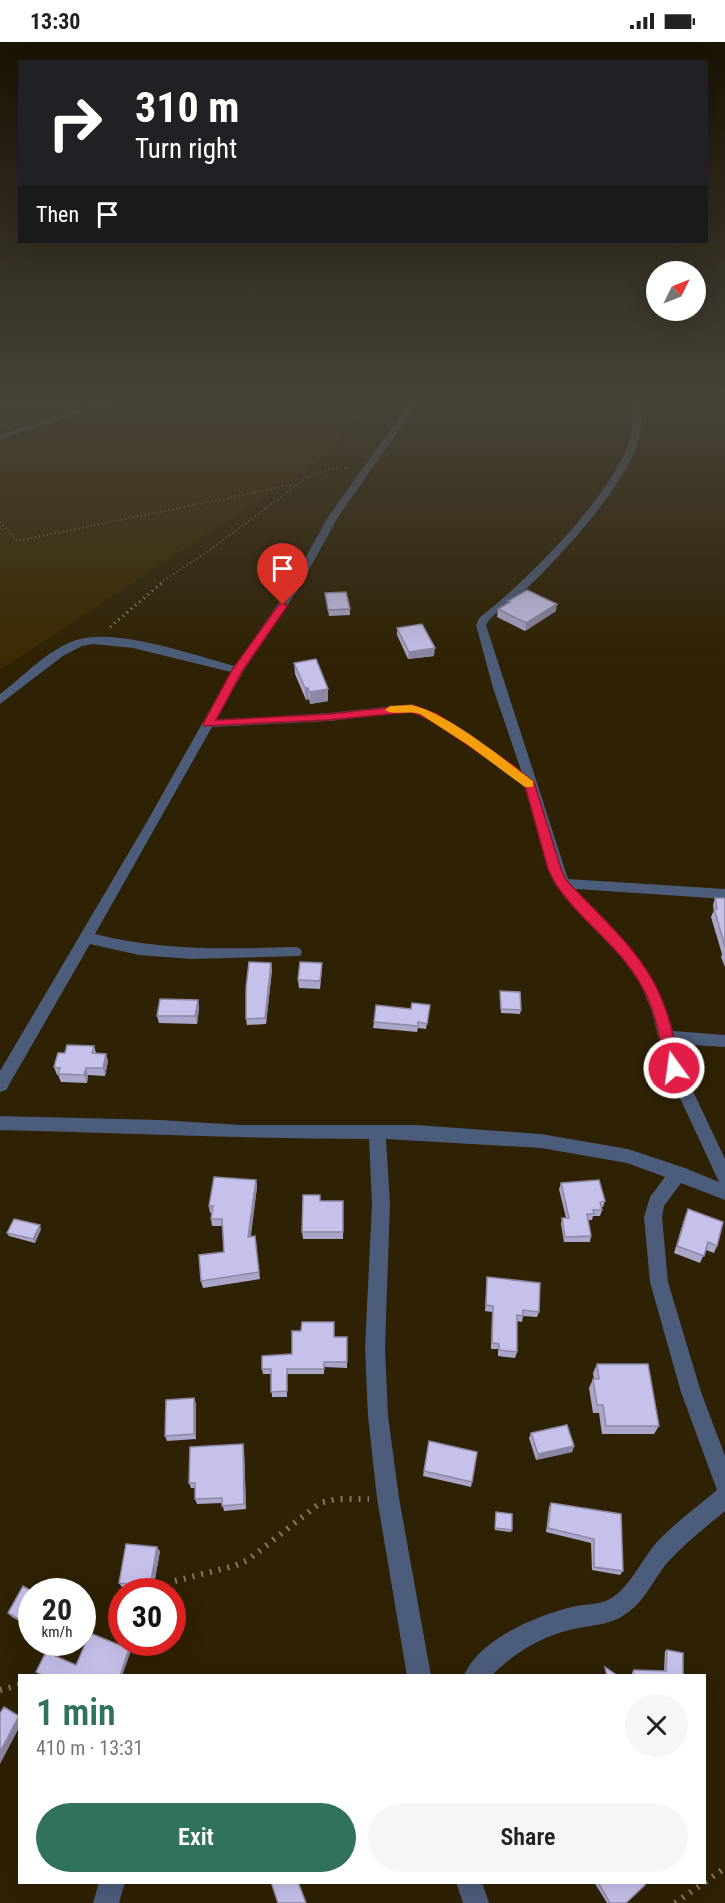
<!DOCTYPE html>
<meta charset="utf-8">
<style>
body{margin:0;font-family:"Roboto Condensed",sans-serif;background:#f6f6f6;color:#222;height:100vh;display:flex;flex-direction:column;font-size:22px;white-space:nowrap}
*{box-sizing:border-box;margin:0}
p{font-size:20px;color:#767676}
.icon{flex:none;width:33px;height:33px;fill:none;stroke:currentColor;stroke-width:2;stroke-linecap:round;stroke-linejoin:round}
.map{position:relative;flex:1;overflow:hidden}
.panel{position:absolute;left:18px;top:1632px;width:688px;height:210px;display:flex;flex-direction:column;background:#fff;border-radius:0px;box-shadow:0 6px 24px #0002}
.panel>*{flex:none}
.top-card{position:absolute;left:18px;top:18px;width:690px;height:183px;border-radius:0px;box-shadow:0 6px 24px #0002;background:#202124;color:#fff;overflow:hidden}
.needle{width:39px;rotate:47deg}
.buttons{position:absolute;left:646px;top:219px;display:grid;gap:12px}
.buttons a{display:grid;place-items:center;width:60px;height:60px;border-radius:50%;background:#fff;box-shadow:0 6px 24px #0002;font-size:30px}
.speed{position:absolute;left:18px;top:1536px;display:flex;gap:12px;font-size:30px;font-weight:700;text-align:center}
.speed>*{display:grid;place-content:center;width:78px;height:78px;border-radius:50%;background:#fff;box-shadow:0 6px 24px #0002;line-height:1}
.speed small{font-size:15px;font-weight:400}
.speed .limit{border:9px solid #d22;background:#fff;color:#111}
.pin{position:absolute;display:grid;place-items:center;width:51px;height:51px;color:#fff;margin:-62px -26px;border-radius:50% 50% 50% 0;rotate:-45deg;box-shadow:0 0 6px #0007}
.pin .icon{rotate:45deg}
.me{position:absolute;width:66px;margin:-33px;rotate:346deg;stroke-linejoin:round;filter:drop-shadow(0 0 4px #0008)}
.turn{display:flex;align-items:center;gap:21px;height:126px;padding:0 18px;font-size:27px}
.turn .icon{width:78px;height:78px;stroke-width:2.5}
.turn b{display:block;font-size:42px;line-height:51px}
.then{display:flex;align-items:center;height:57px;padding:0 18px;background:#0003;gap:12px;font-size:22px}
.round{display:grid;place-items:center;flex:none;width:63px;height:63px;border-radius:32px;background:#f6f6f6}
.head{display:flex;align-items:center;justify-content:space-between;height:102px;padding:0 18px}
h1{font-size:36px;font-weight:600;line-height:45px;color:#30725b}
.action{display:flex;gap:12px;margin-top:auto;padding:12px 18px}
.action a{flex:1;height:69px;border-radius:36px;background:#30725b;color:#fff;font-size:24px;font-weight:600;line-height:69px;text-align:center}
.action a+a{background:#f6f6f6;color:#222}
.status{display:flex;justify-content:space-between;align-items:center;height:42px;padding:0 30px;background:#fff;direction:ltr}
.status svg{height:16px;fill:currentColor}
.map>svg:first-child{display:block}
.built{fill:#3b2a01}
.green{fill:#2e3316}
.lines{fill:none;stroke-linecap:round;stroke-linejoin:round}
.path-far2{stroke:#82775f;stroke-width:2;stroke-dasharray:1 3;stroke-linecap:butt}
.path-far1{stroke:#82775f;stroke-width:3;stroke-dasharray:1.5 4;stroke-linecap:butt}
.path{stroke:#82775f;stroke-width:6;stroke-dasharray:2 7;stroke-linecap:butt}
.lane{fill:#4c5d7b;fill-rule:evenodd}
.street{fill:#4c5d7b;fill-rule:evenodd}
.wall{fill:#aaa6c9}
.shaded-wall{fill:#8b87a4}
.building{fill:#c6c1ea;stroke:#8b87a4;stroke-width:1.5}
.route{fill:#e11d48;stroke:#92132f;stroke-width:1.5}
.slow{fill:#f59e0b}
</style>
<div class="status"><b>13:30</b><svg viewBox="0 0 49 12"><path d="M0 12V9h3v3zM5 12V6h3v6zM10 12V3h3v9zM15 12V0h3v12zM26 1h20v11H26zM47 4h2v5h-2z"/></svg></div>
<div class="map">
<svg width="725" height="1861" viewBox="0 0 725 1861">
<rect width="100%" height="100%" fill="#2f2103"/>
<!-- built -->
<path class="built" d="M 0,359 L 368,359 L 326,414 L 0,628 Z"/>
<!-- green -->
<path class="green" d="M 0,359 L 94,359 L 0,388 Z"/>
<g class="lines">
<!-- path-far2 -->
<path class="path-far2" d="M 0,480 L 17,499 L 296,442
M 160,541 L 207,510 L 308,435 L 330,427 L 352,426"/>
<!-- path-far1 -->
<path class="path-far1" d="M 110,585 L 163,540"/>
<!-- path -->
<path class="path" d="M 175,1539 L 234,1524 L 248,1518 L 320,1461 L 336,1457 L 369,1457
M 0,1648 L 20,1643
M 705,1840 L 725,1826
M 675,1861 L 705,1840"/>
<!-- lane -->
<path class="lane" d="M 107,359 L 116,359 L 0,397 L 0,393 Z"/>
<!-- street -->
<path class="street" d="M 411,359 L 419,359 L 338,475 L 299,546 L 244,628 L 216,678 L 329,671 L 412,662 L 437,672 L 522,731 L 493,646 L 476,583 L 480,575 C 525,541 616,450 630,396 C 633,383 633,372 632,359 L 640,359 C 641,372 642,383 639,396 C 628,441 561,514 527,546 C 517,556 492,571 486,583 L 568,837 L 725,847 L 725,857 L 576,847 C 617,900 654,918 673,989 L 725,993 L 725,1005 L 676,1002 L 682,1026 L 725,1117 L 725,1158 L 681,1141 L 664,1164 L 662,1175 L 668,1240 L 701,1350 L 725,1414 L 725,1469 C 705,1486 684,1502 667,1521 C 653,1538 645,1559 627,1571 C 612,1583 592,1583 574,1587 C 542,1594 515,1610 491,1634 L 464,1634 C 478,1598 537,1573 572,1565 C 584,1562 598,1563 608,1558 C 630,1547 642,1516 658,1499 C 676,1480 697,1465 717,1448 L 681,1350 L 650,1240 L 644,1175 L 650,1155 L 665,1135 L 627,1121 L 541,1106 L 386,1097 L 390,1162 L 385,1306 L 388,1374 L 399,1456 L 431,1634 L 407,1634 L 377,1456 L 368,1374 L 365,1306 L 372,1162 L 369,1097 C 246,1097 123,1091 0,1088 L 0,1074 L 160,1078 L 241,1083 L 416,1083 L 541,1092 L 628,1107 L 685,1126 L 719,1140 L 666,1026 L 652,970 L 641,943 L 623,917 L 554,841 L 526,746 L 468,703 L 429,678 L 411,670 L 329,679 L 212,685 L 95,892 C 161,909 228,907 295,905 L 300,906 L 302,910 L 300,914 L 191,917 L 139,913 L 90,902 L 6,1048 L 0,1050 L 0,1029 L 148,778 L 231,630 L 133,606 L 93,602 L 82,604 L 63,614 L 0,662 L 0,652 C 24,634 47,608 76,598 C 117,585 193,613 235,624 L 289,546 L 328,475 Z
M 99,1840 L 125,1840 L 119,1861 L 93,1861 Z
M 456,1840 L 482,1840 L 489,1861 L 463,1861 Z"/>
</g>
<!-- wall -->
<path class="wall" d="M 325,551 L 350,567 L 350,573 L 329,574 Z
M 508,559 L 556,569 L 525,589 L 497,575 L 498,567 L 507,562 Z
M 397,586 L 434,614 L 408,617 L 397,593 Z
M 294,621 L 328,659 L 310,662 L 309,657 L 306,658 L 295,632 Z
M 715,856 L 725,856 L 725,925 L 721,915 L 722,912 L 711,875 L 714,868 L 713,863 Z
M 271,921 L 272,928 L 266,982 L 247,983 L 246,977 Z
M 322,928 L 320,947 L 299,946 L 298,938 Z
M 500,949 L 521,968 L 520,972 L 501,971 Z
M 198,958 L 199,966 L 197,982 L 159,981 L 157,974 Z
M 430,963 L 426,987 L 418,986 L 417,990 L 373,986 L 374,980 L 411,967 Z
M 94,1004 L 96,1011 L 108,1019 L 105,1034 L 88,1033 L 87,1041 L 61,1040 L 58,1033 L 57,1033 L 54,1025 L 65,1011 Z
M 256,1138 L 257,1145 L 250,1195 L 255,1194 L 260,1237 L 203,1246 L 201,1239 L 224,1210 L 222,1184 L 212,1184 L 211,1177 L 212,1171 L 210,1171 L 209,1164 Z
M 561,1141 L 605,1159 L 603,1165 L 601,1165 L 602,1168 L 600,1174 L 593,1174 L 592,1178 L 588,1178 L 591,1194 L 590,1200 L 564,1200 L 561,1182 L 562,1176 L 566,1176 L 559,1147 Z
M 343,1159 L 343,1197 L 303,1197 L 302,1190 Z
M 688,1167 L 717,1204 L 714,1211 L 706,1208 L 700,1221 L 674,1211 L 685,1174 Z
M 41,1187 L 35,1201 L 9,1194 L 7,1191 Z
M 487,1235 L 539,1270 L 537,1275 L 523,1274 L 522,1280 L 517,1279 L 517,1310 L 515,1316 L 498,1314 L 498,1307 L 491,1307 L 492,1270 L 485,1269 Z
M 334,1295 L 347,1295 L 347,1326 L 324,1325 L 324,1332 L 287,1332 L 287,1355 L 272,1355 L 271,1332 L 263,1332 L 262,1327 L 292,1312 Z
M 597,1322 L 659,1384 L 654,1392 L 602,1392 L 599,1371 L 593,1371 L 589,1346 L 593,1337 L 594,1337 L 593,1331 Z
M 194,1356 L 196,1362 L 196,1397 L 167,1399 L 165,1394 Z
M 531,1391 L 574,1404 L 572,1410 L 536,1418 L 529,1396 Z
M 429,1399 L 472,1440 L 471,1445 L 423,1434 Z
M 243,1402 L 244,1407 L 246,1467 L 224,1469 L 222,1461 L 197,1462 L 195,1457 L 195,1446 L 191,1446 L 189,1441 Z
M 551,1461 L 621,1472 L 623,1529 L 620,1533 L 592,1528 L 591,1501 L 546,1490 L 549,1465 Z
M 496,1470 L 512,1488 L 511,1490 L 495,1488 Z
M 160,1509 L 153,1548 L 122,1545 L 119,1541 Z
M 32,1550 L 32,1586 L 12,1575 L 8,1571 Z
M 667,1608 L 683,1634 L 632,1634 L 632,1630 L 634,1628 L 664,1629 L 665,1609 Z
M 594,1840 L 644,1840 L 626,1861 L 607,1861 Z"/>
<!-- shaded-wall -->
<path class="shaded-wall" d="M 557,562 L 556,569 L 525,589 L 526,581 Z
M 435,606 L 434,614 L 408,617 L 409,610 Z
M 305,646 L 308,646 L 309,657 L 306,658 Z
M 328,647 L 328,659 L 310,662 L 310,650 Z
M 271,921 L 272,928 L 266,982 L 265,976 Z
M 198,958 L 199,966 L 197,982 L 195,974 Z
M 106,1012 L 108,1019 L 105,1034 L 103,1026 Z
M 86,1026 L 88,1033 L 87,1041 L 84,1033 Z
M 256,1138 L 257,1145 L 250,1202 L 248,1195 Z
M 40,1183 L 41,1187 L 35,1201 L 33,1197 Z
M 194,1356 L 196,1362 L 196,1397 L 194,1392 Z
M 243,1402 L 244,1407 L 246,1467 L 244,1462 Z
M 574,1404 L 572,1410 L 536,1418 L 538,1412 Z
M 157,1505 L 160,1509 L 153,1548 L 150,1544 Z
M 129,1607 L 131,1609 L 122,1634 L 120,1634 Z
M 19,1674 L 20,1684 L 0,1722 L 0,1710 Z"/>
<!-- building -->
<path class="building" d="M 527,548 L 557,562 L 526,581 L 498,567 L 510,560 L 508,559 Z
M 346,550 L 350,567 L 328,568 L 325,551 Z
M 422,582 L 435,606 L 409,610 L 397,586 Z
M 316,617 L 328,647 L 310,650 L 308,646 L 305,646 L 294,621 Z
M 715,856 L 725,856 L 725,904 L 714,867 L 717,867 Z
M 249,920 L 271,921 L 265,976 L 246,977 L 246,946 Z
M 300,920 L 322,921 L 320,939 L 298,938 Z
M 500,949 L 520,950 L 521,968 L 501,967 Z
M 160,957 L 198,958 L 195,974 L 157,974 Z
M 412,961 L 430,963 L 427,982 L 418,980 L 418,984 L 374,980 L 376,963 L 411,967 Z
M 67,1003 L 94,1004 L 92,1011 L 106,1012 L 103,1026 L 86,1026 L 84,1033 L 58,1032 L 60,1026 L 54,1025 L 58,1011 L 65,1011 Z
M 214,1135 L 256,1138 L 248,1195 L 255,1194 L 259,1230 L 201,1239 L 199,1213 L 224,1210 L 222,1177 L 211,1177 L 213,1164 L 209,1164 Z
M 599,1138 L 605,1159 L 600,1160 L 602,1168 L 593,1168 L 594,1172 L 587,1172 L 591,1194 L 565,1195 L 562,1176 L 569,1176 L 561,1141 Z
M 303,1153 L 320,1153 L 320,1159 L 343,1159 L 343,1190 L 302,1190 Z
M 688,1167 L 723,1180 L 717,1204 L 708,1200 L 704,1214 L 677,1204 Z
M 14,1177 L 40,1183 L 33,1197 L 7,1191 Z
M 487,1235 L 540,1241 L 539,1270 L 523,1268 L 523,1274 L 517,1273 L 517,1310 L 499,1308 L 499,1302 L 492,1301 L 493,1264 L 486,1263 Z
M 302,1280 L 334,1280 L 334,1295 L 347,1295 L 347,1320 L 324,1320 L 324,1327 L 287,1327 L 287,1349 L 271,1350 L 271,1327 L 262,1327 L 262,1314 L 292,1312 L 292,1289 L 301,1289 Z
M 597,1322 L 648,1322 L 659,1384 L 606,1384 L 603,1363 L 597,1363 L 593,1337 L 599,1337 Z
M 194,1356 L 194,1392 L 165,1394 L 166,1358 Z
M 567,1383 L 574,1404 L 538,1412 L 531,1391 Z
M 429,1399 L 477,1410 L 472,1440 L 424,1429 Z
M 243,1402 L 244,1462 L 222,1464 L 222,1456 L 195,1457 L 195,1441 L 189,1441 L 190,1405 Z
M 551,1461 L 621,1472 L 623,1529 L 594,1525 L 594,1497 L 548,1486 Z
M 496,1470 L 512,1472 L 512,1488 L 495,1486 Z
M 126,1502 L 157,1505 L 150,1544 L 119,1541 Z
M 23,1544 L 33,1550 L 32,1550 L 32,1585 L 8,1571 Z
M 90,1591 L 129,1607 L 120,1634 L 44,1634 L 36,1630 L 46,1610 L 76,1623 Z
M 667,1608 L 683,1611 L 683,1634 L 633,1633 L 634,1628 L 666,1629 Z
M 605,1625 L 618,1634 L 607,1634 Z
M 4,1665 L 19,1674 L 0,1710 L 0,1671 Z
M 271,1840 L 298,1840 L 306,1861 L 278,1861 Z
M 598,1840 L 644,1840 L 645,1843 L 626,1861 L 610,1861 Z"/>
<!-- sky -->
<linearGradient id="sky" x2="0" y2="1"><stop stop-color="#1a1202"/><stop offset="0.58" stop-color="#474339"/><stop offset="1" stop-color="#474339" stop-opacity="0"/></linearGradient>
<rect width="725" height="620" fill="url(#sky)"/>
<!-- route -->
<path class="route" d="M 280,561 L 288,563 L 243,628 L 216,678 L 329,672 L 412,663 L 437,672 L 514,724 L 534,740 L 561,827 L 566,838 C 596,870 632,901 653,939 C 668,965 674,997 681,1026 L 679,1031 L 668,1031 L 666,1026 C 660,999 656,968 641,943 C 619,903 579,878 555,841 L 548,827 L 525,744 L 506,729 L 429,677 L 411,670 L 329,678 L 204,684 L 203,682 L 232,628 Z"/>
<!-- slow -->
<path class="slow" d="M 412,663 C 451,673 500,715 533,739 L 533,745 L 525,745 L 468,703 L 420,672 C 408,668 393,674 385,668 L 390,664 Z"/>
</svg>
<div class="buttons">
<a><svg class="needle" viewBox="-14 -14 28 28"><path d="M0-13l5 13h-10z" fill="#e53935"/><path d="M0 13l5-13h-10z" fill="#767676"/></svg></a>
</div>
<div class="speed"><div>20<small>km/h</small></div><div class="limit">30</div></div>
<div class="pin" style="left:283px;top:563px;background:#d93025"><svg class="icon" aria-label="arrive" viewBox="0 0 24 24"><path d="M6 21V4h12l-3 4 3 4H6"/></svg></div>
<svg class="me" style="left:674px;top:1026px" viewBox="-20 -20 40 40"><circle r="17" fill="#e11d48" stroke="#fff" stroke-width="3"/><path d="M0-11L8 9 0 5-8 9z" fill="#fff"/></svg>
<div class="top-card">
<div class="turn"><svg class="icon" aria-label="right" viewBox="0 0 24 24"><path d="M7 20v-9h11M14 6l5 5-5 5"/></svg><div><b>310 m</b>Turn right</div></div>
<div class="then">Then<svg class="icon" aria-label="arrive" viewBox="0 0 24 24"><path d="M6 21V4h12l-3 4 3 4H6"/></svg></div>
</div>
<section class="panel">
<div class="head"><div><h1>1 min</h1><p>410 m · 13:31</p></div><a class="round"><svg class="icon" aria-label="close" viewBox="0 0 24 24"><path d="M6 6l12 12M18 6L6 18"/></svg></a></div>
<div class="action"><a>Exit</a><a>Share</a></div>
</section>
</div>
